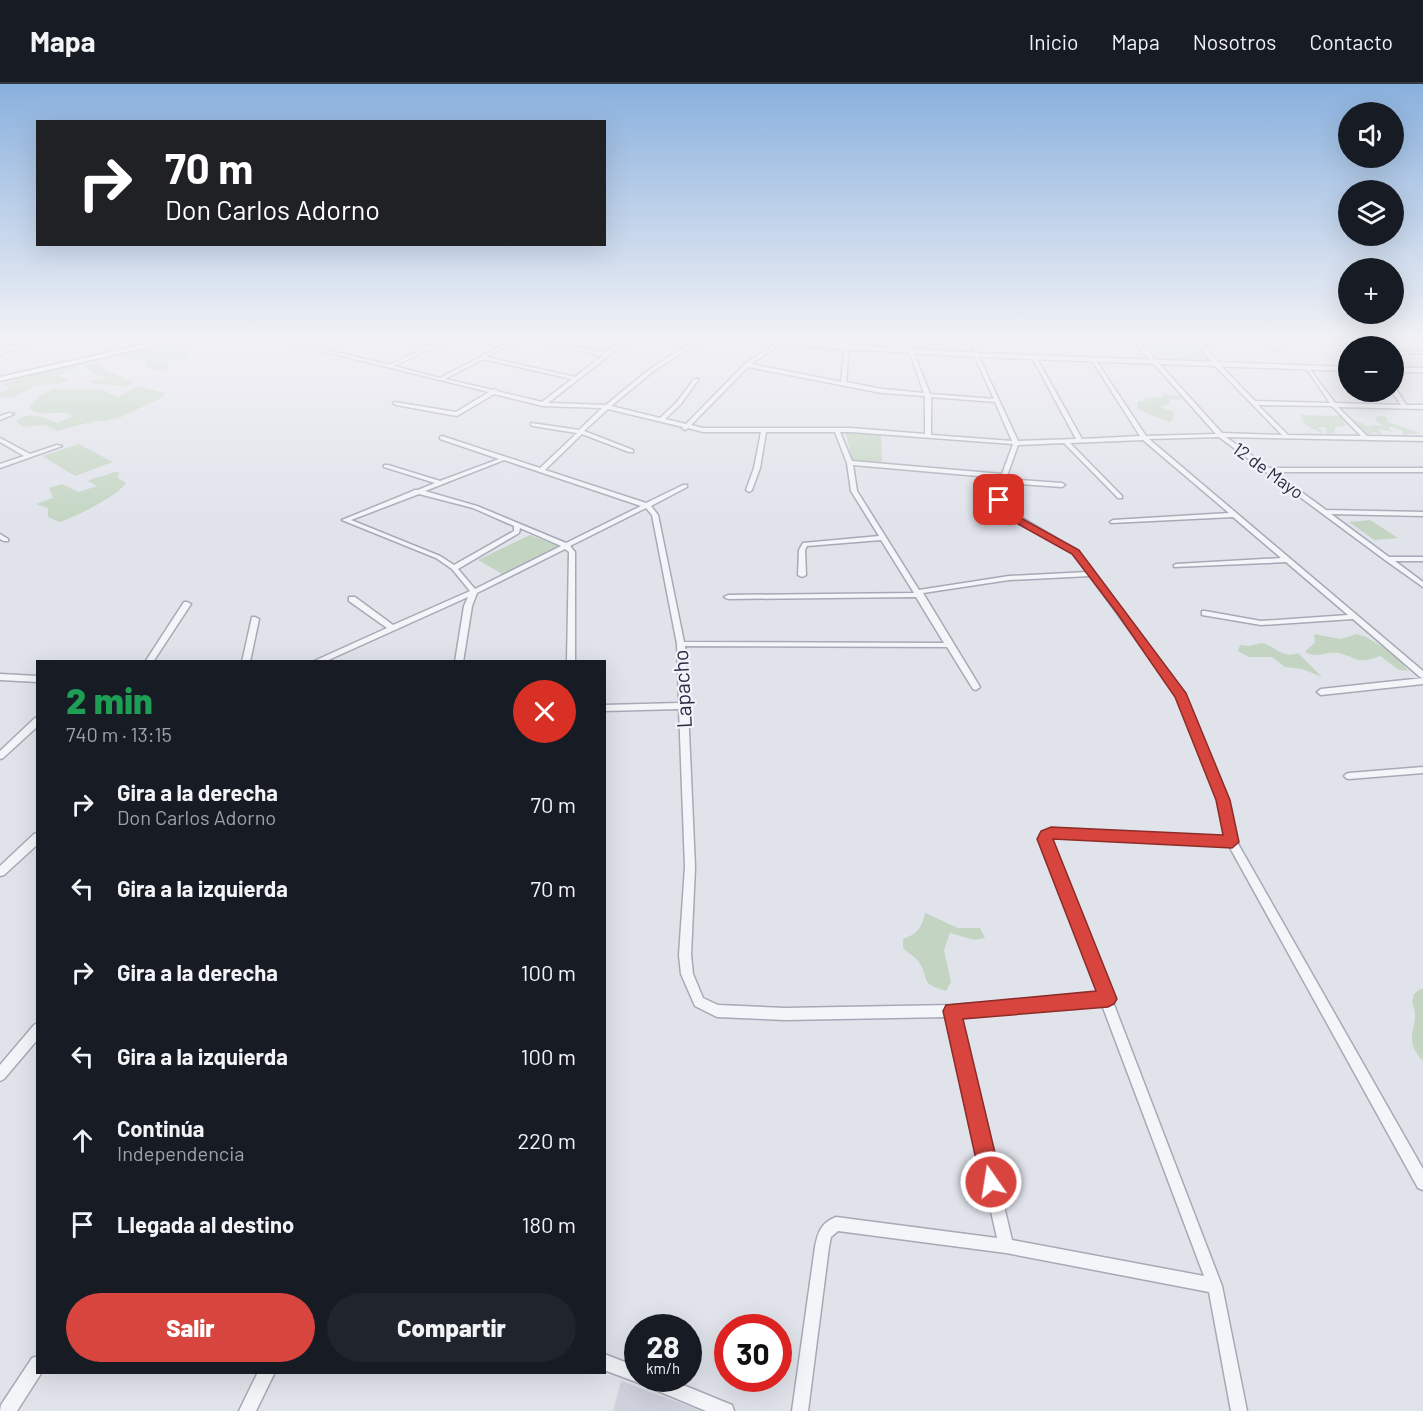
<!DOCTYPE html>
<html lang="es">
<meta charset="utf-8">
<style>
body{margin:0;font-family:Barlow,sans-serif;background:#20242c;color:#f1f3f6;height:100vh;display:flex;flex-direction:column;font-size:22px;white-space:nowrap}
*{box-sizing:border-box;margin:0}
p{font-size:20px;color:#9ea1a6}
.icon{flex:none;width:33px;height:33px;fill:none;stroke:currentColor;stroke-width:2;stroke-linecap:round;stroke-linejoin:round}
.map{position:relative;flex:1;overflow:hidden}
.sheet{position:absolute;left:36px;top:576px;width:570px;height:714px;display:flex;flex-direction:column;background:#171b24;border-radius:0px;box-shadow:0 6px 24px #0002}
.sheet>*{flex:none}
.top-card{position:absolute;left:36px;top:36px;width:570px;height:126px;border-radius:0px;box-shadow:0 6px 24px #0002;background:#202124;color:#fff;overflow:hidden}
.tools{position:absolute;left:1338px;top:18px;display:grid;gap:12px}
.tools a{display:grid;place-items:center;width:66px;height:66px;border-radius:50%;background:#171b24;box-shadow:0 6px 24px #0002;font-size:30px}
.speed{position:absolute;left:624px;top:1230px;display:flex;gap:12px;font-size:30px;font-weight:700;text-align:center}
.speed>*{display:grid;place-content:center;width:78px;height:78px;border-radius:50%;background:#171b24;box-shadow:0 6px 24px #0002;line-height:1}
.speed small{font-size:15px;font-weight:400}
.speed .limit{border:9px solid #d22;background:#fff;color:#111}
.pin{position:absolute;display:grid;place-items:center;width:51px;height:51px;color:#fff;margin:-26px;border-radius:12px;box-shadow:0 3px 9px #0006}
.me{position:absolute;width:66px;margin:-33px;rotate:347deg;stroke-linejoin:round;filter:drop-shadow(0 0 4px #0008)}
.turn{display:flex;align-items:center;gap:21px;height:126px;padding:0 30px;font-size:27px}
.turn .icon{width:78px;height:78px;stroke-width:2.5}
.turn b{display:block;font-size:42px;line-height:51px}
.round{display:grid;place-items:center;flex:none;width:63px;height:63px;border-radius:32px;background:#20242c}
.overview{display:flex;align-items:center;justify-content:space-between;height:102px;padding:0 30px}
h1{font-size:36px;font-weight:800;line-height:45px;color:#1e9e55}
.primary-button{display:flex;gap:12px;margin-top:auto;padding:12px 30px}
.primary-button a{flex:1;height:69px;border-radius:36px;background:#d8443e;color:#fff;font-size:24px;font-weight:800;line-height:69px;text-align:center}
.primary-button a+a{background:#20242c;color:#f1f3f6}
ul{padding:0;list-style:none}
li{display:flex;align-items:center;gap:18px;height:84px;padding:0 30px}
li div{flex:1}
li b{display:block;font-size:22px}
li em{font-style:normal}
header{display:flex;align-items:center;gap:36px;box-sizing:border-box;height:84px;padding:0 30px;background:#171b24;border-bottom:2px solid #363941}
header strong{font-size:28px}
nav{display:flex;gap:33px;margin-inline-start:auto;font-size:21px}
.map>svg:first-child{display:block}
.built{fill:#cfd2dd}
.green{fill:#c3d5c2}
.lines{fill:none;stroke-linecap:round;stroke-linejoin:round}
.minor-casing{stroke:#a6a9b6;stroke-width:3}
.tertiary-casing{stroke:#a6a9b6;stroke-width:3}
.primary-casing{stroke:#a0a5b8;stroke-width:3}
.minor{fill:#f4f5f9;fill-rule:evenodd}
.tertiary{fill:#f4f5f9;fill-rule:evenodd}
.primary{fill:#fff;fill-rule:evenodd}
.route{fill:#d8443e;stroke:#8c2c28;stroke-width:1.5}
.labels{text-anchor:middle;stroke-width:4.5;stroke-linejoin:round;paint-order:stroke}
.far-street-label{font-size:18px;fill:#282d44;stroke:#f1f3f8}
.street-label{font-size:21px;fill:#282d44;stroke:#f1f3f8}
</style>
<header>
<strong>Mapa</strong>
<nav><a>Inicio</a><a>Mapa</a><a>Nosotros</a><a>Contacto</a></nav>
</header>
<div class="map">
<svg width="1423" height="1327" viewBox="0 0 1423 1327">
<rect width="100%" height="100%" fill="#e1e3eb"/>
<!-- built -->
<path class="built" d="M 621,1297 L 702,1327 L 613,1327 Z"/>
<!-- green -->
<path class="green" d="M 192,255 L 191,260 L 178,263 L 189,268 L 188,273 L 168,278 L 169,283 L 163,287 L 145,283 L 146,277 L 132,278 L 128,273 L 116,272 L 120,269 L 144,267 Z
M 1198,258 L 1218,281 L 1164,277 L 1147,260 Z
M 91,278 L 134,299 L 124,303 C 112,299 100,303 88,297 L 110,294 L 92,290 L 84,281 Z
M 61,282 L 75,282 L 74,285 L 57,291 L 68,295 C 56,304 49,298 36,302 C 19,307 23,315 0,313 L 0,309 L 11,303 L 0,301 Z
M 138,302 L 165,309 L 163,313 L 119,334 L 105,337 L 95,337 L 57,347 L 45,341 L 24,343 L 16,337 C 30,326 43,334 58,339 L 73,332 C 60,324 41,335 29,324 L 39,312 L 54,305 L 102,306 L 118,313 Z
M 1162,310 L 1187,313 L 1179,316 L 1168,315 L 1171,319 L 1160,323 L 1174,328 L 1172,337 L 1169,338 L 1137,325 L 1138,317 L 1145,317 L 1144,314 L 1163,313 Z
M 1300,331 L 1340,332 L 1347,341 L 1335,343 L 1335,349 L 1327,350 L 1326,343 L 1318,343 L 1324,350 L 1305,341 L 1307,340 L 1302,338 L 1304,336 Z
M 1378,332 L 1386,333 L 1388,338 L 1420,349 L 1404,351 L 1401,346 L 1391,343 L 1389,344 L 1393,348 L 1379,345 L 1383,352 L 1367,346 L 1374,350 L 1369,351 L 1349,338 L 1355,336 L 1372,344 L 1369,341 L 1384,342 L 1375,336 Z
M 846,349 L 881,350 L 882,379 L 852,377 Z
M 79,360 L 113,378 L 75,392 L 42,372 Z
M 113,388 L 119,388 L 118,394 L 126,399 C 116,413 77,432 60,438 L 48,433 L 48,424 L 36,420 L 53,414 L 49,404 L 62,400 L 79,408 L 97,402 L 88,397 C 96,392 105,393 113,388 Z
M 1370,436 L 1398,454 L 1374,456 L 1349,438 Z
M 530,451 L 558,462 L 504,491 L 478,476 Z
M 1314,550 L 1340,555 L 1357,550 L 1366,553 L 1396,571 L 1408,587 L 1399,586 L 1380,572 C 1356,581 1360,574 1338,569 C 1325,567 1317,575 1305,568 L 1315,558 Z
M 1261,559 C 1276,561 1280,575 1298,569 L 1322,593 L 1302,585 L 1285,583 L 1272,573 L 1249,573 L 1238,567 L 1240,561 L 1249,562 Z
M 925,829 L 958,844 L 980,844 L 985,854 L 974,856 L 950,849 L 944,866 L 951,898 L 946,907 C 917,899 931,894 918,877 C 914,872 908,869 903,864 L 903,855 C 917,850 922,844 925,829 Z
M 1420,905 L 1423,905 L 1423,977 C 1399,952 1423,943 1412,918 L 1414,910 Z"/>
<g class="lines">
<defs>
<path id="minor" d="M 265,253 L 274,253 L 389,281 L 426,264 L 387,253 C 401,253 413,260 427,262 C 437,263 446,253 456,253 L 394,282 L 440,294 L 518,253 L 530,253 L 605,269 L 629,253 L 635,253 L 621,262 L 548,319 L 606,321 L 651,284 L 701,253 L 707,253 L 655,286 L 611,322 L 660,334 L 677,318 L 694,295 L 698,295 L 698,296 L 681,320 L 665,335 L 686,340 L 745,280 L 785,253 L 791,253 L 751,280 L 841,298 L 846,253 L 850,253 L 846,298 L 882,305 L 924,309 L 909,267 L 908,253 L 912,253 L 913,267 L 930,310 L 994,315 L 974,271 L 973,253 L 977,253 L 978,271 L 1018,357 L 1076,355 L 1032,273 L 1034,272 L 1036,273 L 1082,355 L 1140,352 L 1091,275 L 1093,274 L 1095,275 L 1146,352 L 1216,350 L 1130,253 L 1135,253 L 1222,349 L 1282,351 L 1216,283 L 1192,253 L 1197,253 L 1220,281 L 1255,317 L 1330,319 L 1306,284 L 1308,283 L 1335,319 L 1401,321 L 1392,308 L 1394,304 L 1396,305 L 1406,321 L 1423,321 L 1423,325 L 1338,323 L 1367,352 L 1423,353 L 1423,357 L 1226,353 L 1269,384 L 1423,384 L 1423,388 L 1274,388 L 1326,426 L 1423,428 L 1423,432 L 1331,430 L 1389,473 L 1423,473 L 1423,477 L 1395,477 L 1423,498 L 1423,503 L 1385,476 L 1219,353 L 1149,355 L 1423,587 L 1423,594 L 1420,593 L 1353,535 L 1261,541 L 1202,531 L 1202,527 L 1205,527 L 1261,537 L 1348,531 L 1286,478 L 1174,483 L 1174,481 L 1176,480 L 1281,474 L 1233,433 L 1111,439 L 1110,438 L 1113,436 L 1229,429 L 1143,356 L 1070,359 L 1122,412 L 1122,414 L 1118,414 L 1064,359 L 1018,361 L 1007,392 L 1006,395 L 1062,399 L 1065,401 L 1062,403 L 1006,399 L 1002,422 L 1078,467 L 1185,610 L 1228,716 L 1237,758 L 1423,1085 L 1423,1106 L 1418,1104 L 1229,762 L 1053,753 L 1050,756 L 1110,910 L 1112,911 L 1114,915 L 1113,918 L 1222,1202 L 1247,1327 L 1231,1327 L 1209,1208 L 1006,1169 L 838,1147 L 831,1153 L 829,1163 L 808,1327 L 792,1327 L 815,1163 C 818,1148 821,1139 836,1133 L 997,1154 L 947,933 L 785,936 L 717,933 L 695,922 L 681,890 L 679,871 L 685,783 L 679,625 L 604,627 L 604,621 L 679,619 L 677,560 L 652,431 L 646,424 L 570,462 L 575,468 L 575,578 L 567,578 L 569,468 L 565,465 L 477,509 L 472,522 L 463,578 L 455,578 L 464,522 L 468,513 L 324,578 L 312,578 L 387,544 L 349,517 L 349,513 L 355,513 L 393,541 L 470,507 L 452,485 L 436,474 L 342,436 L 413,407 L 414,406 L 418,406 L 435,399 L 384,383 L 384,381 L 388,381 L 440,397 L 499,375 L 440,355 L 440,353 L 442,352 L 540,384 L 577,349 L 533,342 L 531,341 L 531,339 L 579,346 L 602,324 L 543,322 L 494,310 L 457,332 L 396,321 L 393,319 L 394,318 L 456,328 L 489,308 ZM 523,254 L 602,272 L 575,293 L 486,273 ZM 483,275 L 572,295 L 542,318 L 497,307 L 495,305 L 493,306 L 445,295 ZM 748,283 L 882,309 L 925,312 L 925,350 L 851,344 L 703,344 L 691,341 ZM 931,313 L 995,318 L 1012,357 L 931,351 ZM 1258,321 L 1332,322 L 1361,352 L 1288,351 ZM 608,325 L 683,343 L 682,344 L 685,346 L 688,344 L 703,348 L 761,348 L 754,384 L 746,406 L 749,408 L 752,406 L 760,384 L 766,348 L 835,348 L 847,379 L 851,407 L 879,452 L 803,459 L 799,466 L 798,491 L 802,493 L 806,491 L 805,466 L 807,462 L 881,456 L 914,509 L 728,511 L 724,513 L 728,515 L 916,513 L 944,559 L 684,558 L 658,431 L 651,422 L 687,403 L 687,401 L 683,401 L 646,419 L 545,386 L 582,350 L 629,368 L 633,368 L 633,366 L 584,347 ZM 840,348 L 851,348 L 1013,360 L 1002,390 L 852,377 ZM 504,376 L 641,422 L 566,459 L 477,422 L 425,407 ZM 853,381 L 1001,394 L 997,424 L 1074,469 L 1087,488 L 1009,492 L 919,506 L 857,407 ZM 419,410 L 473,424 L 514,442 L 514,447 L 454,481 L 440,472 L 351,436 ZM 520,444 L 561,462 L 475,505 L 458,485 L 519,449 ZM 1090,492 L 1178,613 L 1218,716 L 1226,754 L 1051,745 C 1046,747 1042,750 1040,755 L 1098,910 L 952,921 L 785,924 L 718,921 L 703,914 L 693,890 L 691,871 L 695,783 L 688,624 L 690,622 L 688,620 L 685,562 L 947,563 L 973,605 L 976,606 L 980,603 L 923,509 L 1009,496 ZM 1102,921 L 1204,1192 L 1012,1156 L 959,932 Z
M 1255,253 L 1261,253 L 1280,266 L 1276,267 Z
M 1318,253 L 1324,253 L 1348,267 L 1348,270 Z
M 1409,253 L 1415,253 L 1423,257 L 1423,260 Z
M 1423,267 L 1423,269 L 1394,270 L 1394,268 Z
M 9,329 L 14,330 L 0,336 L 0,332 Z
M 0,354 L 30,370 L 57,361 L 62,362 L 0,384 L 0,380 L 24,372 L 0,358 Z
M 0,450 L 8,455 L 8,457 L 4,457 L 0,455 Z
M 184,518 L 187,518 L 191,520 L 153,578 L 145,578 Z
M 252,533 L 255,533 L 259,535 L 250,578 L 242,578 Z
M 0,590 L 38,592 L 38,598 L 0,596 Z
M 1423,594 L 1423,600 L 1321,611 L 1317,608 L 1321,605 Z
M 38,633 L 38,642 L 3,674 L 0,675 L 0,667 L 35,634 Z
M 1423,683 L 1423,689 L 1349,695 L 1346,694 L 1344,692 L 1346,690 L 1349,689 Z
M 38,749 L 38,760 L 4,791 L 0,792 L 0,782 L 34,750 Z
M 38,939 L 38,955 L 4,995 L 0,997 L 0,981 L 34,941 Z
M 604,1270 L 638,1283 L 638,1294 L 666,1294 L 732,1321 L 734,1327 L 706,1327 L 639,1299 L 604,1286 Z
M 38,1272 L 38,1288 L 42,1288 L 17,1327 L 0,1327 L 1,1321 L 32,1274 Z
M 258,1288 L 275,1288 L 256,1327 L 239,1327 Z"/>
<path id="tertiary" d="M 37,253 L 47,253 L 0,271 L 0,267 Z
M 740,253 L 976,269 L 1348,283 L 1348,287 L 976,273 L 780,261 Z
M 1394,284 L 1423,284 L 1423,288 L 1394,288 Z"/>
<path id="primary" d="M 177,253 L 192,253 L 0,297 L 0,293 Z"/>
</defs>
<!-- minor casing -->
<use href="#minor" class="minor-casing"/>
<!-- tertiary casing -->
<use href="#tertiary" class="tertiary-casing"/>
<!-- primary casing -->
<use href="#primary" class="primary-casing"/>
<!-- minor -->
<use href="#minor" class="minor"/>
<!-- tertiary -->
<use href="#tertiary" class="tertiary"/>
<!-- primary -->
<use href="#primary" class="primary"/>
</g>
<!-- sky -->
<linearGradient id="sky" x2="0" y2="1"><stop stop-color="#89b0dd"/><stop offset="0.58" stop-color="#f2f2f6"/><stop offset="1" stop-color="#f2f2f6" stop-opacity="0"/></linearGradient>
<rect width="1423" height="439" fill="url(#sky)"/>
<!-- route -->
<path class="route" d="M 999,413 L 1003,416 L 1006,426 L 1079,466 L 1186,609 L 1230,716 L 1239,758 L 1232,764 L 1053,755 L 1117,915 L 1114,920 L 1108,923 L 963,935 L 1002,1098 L 999,1105 L 991,1108 L 984,1105 L 981,1098 L 943,927 L 946,921 L 1096,907 L 1037,755 L 1041,747 L 1051,743 L 1223,751 L 1216,716 L 1175,613 L 1117,529 L 1072,470 L 998,429 L 994,416 Z"/>
<g class="labels">
<!-- far-street labels -->
<g class="far-street-label">
<text transform="translate(1268 387) rotate(36)" y="6">12 de Mayo</text>
</g>
<!-- street labels -->
<g class="street-label">
<text transform="translate(683 605) rotate(-93)" y="7">Lapacho</text>
</g>
</g>
</svg>
<div class="tools">
<a><svg class="icon" aria-label="sound" viewBox="0 0 24 24"><path d="M4 9h4l5-4v14l-5-4H4zM17 9q2 3 0 6"/></svg></a>
<a><svg class="icon" aria-label="layers" viewBox="0 0 24 24"><path d="M12 4l9 5-9 5-9-5zM3 14l9 5 9-5"/></svg></a>
<a>+</a>
<a>−</a>
</div>
<div class="speed"><div>28<small>km/h</small></div><div class="limit">30</div></div>
<div class="pin" style="left:999px;top:416px;background:#d93025"><svg class="icon" aria-label="arrive" viewBox="0 0 24 24"><path d="M6 21V4h12l-3 4 3 4H6"/></svg></div>
<svg class="me" style="left:991px;top:1098px" viewBox="-20 -20 40 40"><circle r="17" fill="#d8443e" stroke="#fff" stroke-width="3"/><path d="M0-11L8 9 0 5-8 9z" fill="#fff"/></svg>
<div class="top-card">
<div class="turn"><svg class="icon" aria-label="right" viewBox="0 0 24 24"><path d="M7 20v-9h11M14 6l5 5-5 5"/></svg><div><b>70 m</b>Don Carlos Adorno</div></div>
</div>
<section class="sheet">
<div class="overview"><div><h1>2 min</h1><p>740 m · 13:15</p></div><a class="round" style="background:#d93025;color:#fff"><svg class="icon" aria-label="close" viewBox="0 0 24 24"><path d="M6 6l12 12M18 6L6 18"/></svg></a></div>
<ul>
<li><svg class="icon" aria-label="right" viewBox="0 0 24 24"><path d="M7 20v-9h11M14 6l5 5-5 5"/></svg><div><b>Gira a la derecha</b><p>Don Carlos Adorno</p></div><em>70 m</em></li>
<li><svg class="icon" aria-label="left" viewBox="0 0 24 24"><path d="M17 20v-9H6M10 6l-5 5 5 5"/></svg><div><b>Gira a la izquierda</b></div><em>70 m</em></li>
<li><svg class="icon" aria-label="right" viewBox="0 0 24 24"><path d="M7 20v-9h11M14 6l5 5-5 5"/></svg><div><b>Gira a la derecha</b></div><em>100 m</em></li>
<li><svg class="icon" aria-label="left" viewBox="0 0 24 24"><path d="M17 20v-9H6M10 6l-5 5 5 5"/></svg><div><b>Gira a la izquierda</b></div><em>100 m</em></li>
<li><svg class="icon" aria-label="ahead" viewBox="0 0 24 24"><path d="M12 20V5M6 11l6-6 6 6"/></svg><div><b>Continúa</b><p>Independencia</p></div><em>220 m</em></li>
<li><svg class="icon" aria-label="arrive" viewBox="0 0 24 24"><path d="M6 21V4h12l-3 4 3 4H6"/></svg><div><b>Llegada al destino</b></div><em>180 m</em></li>
</ul>
<div class="primary-button"><a>Salir</a><a>Compartir</a></div>
</section>
</div>
